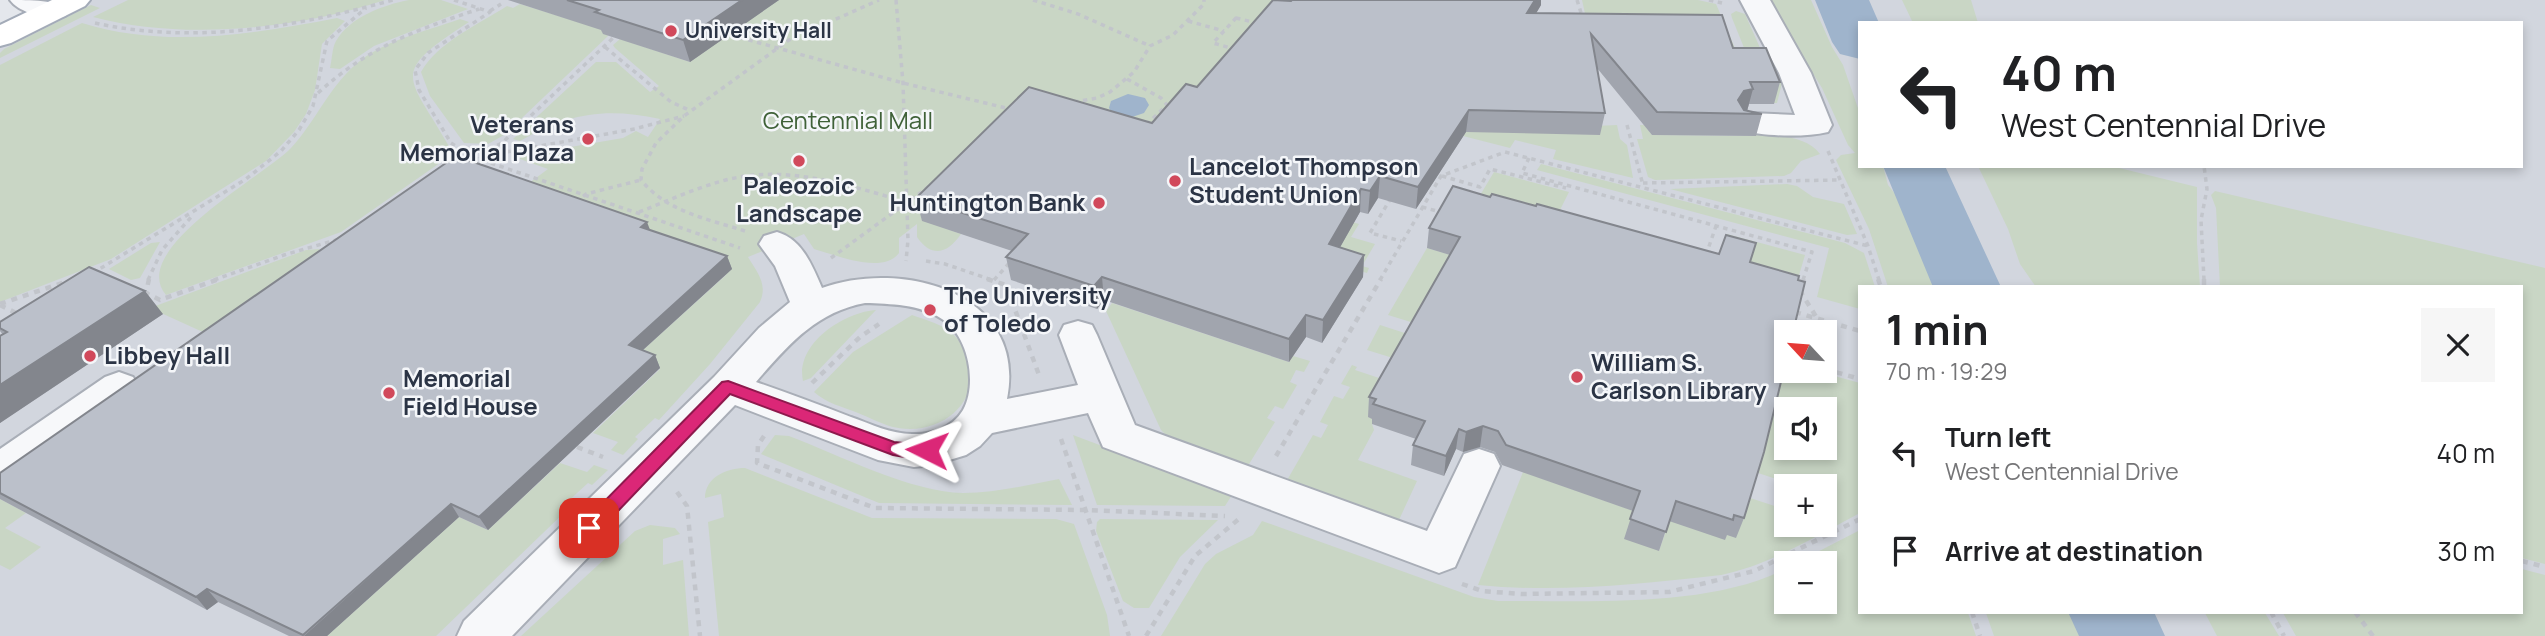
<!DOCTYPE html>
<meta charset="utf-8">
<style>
body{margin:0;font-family:Manrope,sans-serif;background:#f6f6f6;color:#202124;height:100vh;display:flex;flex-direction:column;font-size:26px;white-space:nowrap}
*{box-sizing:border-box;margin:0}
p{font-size:23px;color:#757577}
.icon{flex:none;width:38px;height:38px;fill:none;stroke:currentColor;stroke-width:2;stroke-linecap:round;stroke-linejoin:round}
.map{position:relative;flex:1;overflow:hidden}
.details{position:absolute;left:1858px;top:285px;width:665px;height:329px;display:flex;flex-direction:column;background:#fff;border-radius:0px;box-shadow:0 4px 10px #0003}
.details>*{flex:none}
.hud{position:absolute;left:1858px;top:21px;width:665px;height:147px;border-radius:0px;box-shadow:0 4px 10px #0003;background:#fff;color:#202124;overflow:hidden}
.needle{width:46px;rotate:296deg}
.controls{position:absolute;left:1774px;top:320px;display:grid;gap:14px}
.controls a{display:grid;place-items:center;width:63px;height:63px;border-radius:0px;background:#fff;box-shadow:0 4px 10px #0003;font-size:35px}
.pin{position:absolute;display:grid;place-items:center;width:60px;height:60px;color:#fff;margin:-30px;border-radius:14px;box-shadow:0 4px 10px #0006}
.me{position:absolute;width:77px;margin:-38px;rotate:273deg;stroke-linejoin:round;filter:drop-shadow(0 0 5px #0008)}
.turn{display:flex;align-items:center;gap:24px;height:147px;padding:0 28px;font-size:32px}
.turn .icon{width:91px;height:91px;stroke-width:2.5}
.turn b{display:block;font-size:49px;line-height:60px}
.round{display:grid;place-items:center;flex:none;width:74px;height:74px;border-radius:0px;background:#f6f6f6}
.head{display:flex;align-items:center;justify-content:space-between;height:119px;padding:0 28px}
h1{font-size:42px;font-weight:700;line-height:52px}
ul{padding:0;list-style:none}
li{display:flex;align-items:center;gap:21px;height:98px;padding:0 28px}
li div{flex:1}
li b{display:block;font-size:26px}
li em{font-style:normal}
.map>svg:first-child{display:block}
.built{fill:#d2d6de;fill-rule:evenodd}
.green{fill:#c9d6c5;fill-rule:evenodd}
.water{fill:#9fb4cc}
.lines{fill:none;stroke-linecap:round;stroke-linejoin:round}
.river{fill:#9fb4cc;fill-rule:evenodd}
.minor-casing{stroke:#a9aeb7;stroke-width:4}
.major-casing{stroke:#a3abb8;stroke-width:4}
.path-far1{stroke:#c2c5cb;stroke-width:3.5;stroke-dasharray:4.5 4.5;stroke-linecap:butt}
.path{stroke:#c2c5cb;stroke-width:4.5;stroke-dasharray:6 6;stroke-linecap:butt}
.minor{fill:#f7f8fa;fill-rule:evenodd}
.major{fill:#fff;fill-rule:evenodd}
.wall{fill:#a1a5ae}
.shaded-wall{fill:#83868d}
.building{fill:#bbc0ca;stroke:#83868d;stroke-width:2}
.route{fill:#db2777;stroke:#8e194d;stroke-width:2}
.poi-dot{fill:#d1495b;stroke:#f4f6f9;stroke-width:2.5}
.labels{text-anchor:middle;stroke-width:5;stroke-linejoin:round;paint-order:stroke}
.far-poi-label{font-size:21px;font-weight:bold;fill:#2b3445;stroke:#f4f6f9;text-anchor:start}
.park-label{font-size:24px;fill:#3f6138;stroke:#f4f6f9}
.poi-label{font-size:24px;font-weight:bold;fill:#2b3445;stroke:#f4f6f9;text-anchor:start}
</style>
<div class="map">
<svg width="2545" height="636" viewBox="0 0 2545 636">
<rect width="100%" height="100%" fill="#e4e7ec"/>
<!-- built -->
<path class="built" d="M 81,0 L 2545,0 L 2545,636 L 0,636 L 0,39 ZM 1860,23 L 2522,23 L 2522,166 L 1860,166 ZM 1860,287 L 2522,287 L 2522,612 L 1860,612 ZM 1787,332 L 1825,332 L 1825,371 L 1787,371 ZM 1787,410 L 1825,410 L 1825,448 L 1787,448 ZM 1787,486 L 1825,486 L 1825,525 L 1787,525 ZM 1787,564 L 1825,564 L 1825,602 L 1787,602 Z"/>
<!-- green -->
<path class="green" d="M 128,0 L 385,0 C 298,29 183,41 93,17 Z
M 409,0 L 441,0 L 468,9 L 374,46 L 340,69 L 330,68 C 332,60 332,48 336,41 C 350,17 383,5 409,0 Z
M 775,0 L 1309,0 L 1166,131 L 922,220 L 961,234 C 948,253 932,259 917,237 L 917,224 L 899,238 L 899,253 C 883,275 836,255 814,249 L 804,234 L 748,257 C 757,272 768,284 760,302 L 710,364 L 659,420 L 655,418 L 635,437 L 638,439 L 623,455 L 611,450 L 618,442 L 593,433 L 660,369 L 634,358 L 726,275 L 521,189 L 548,169 L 520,159 L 520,155 L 539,147 L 547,151 L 623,138 L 636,131 L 648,137 L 660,119 C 606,107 568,113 520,141 L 513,139 L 596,62 L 616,62 L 650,92 L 659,86 L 615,48 L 613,45 L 620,39 L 690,62 Z
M 1582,0 L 1698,0 L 1716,4 L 1744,69 L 1590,36 Z
M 1767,0 L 1811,0 L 1832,47 L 1843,65 L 1860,114 L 1860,166 L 1883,166 L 1888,185 L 1904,205 L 1940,287 L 1888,287 L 1869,229 L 1836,160 L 1841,155 L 1855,153 L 1848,145 L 1822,88 Z
M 1902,0 L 1971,0 L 1978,23 L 1913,23 Z
M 520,4 L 607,31 L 608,36 L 504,135 L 488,144 L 464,143 L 430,96 L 421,72 C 438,42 479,24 507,6 L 513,8 Z
M 91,5 L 100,8 L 0,58 L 0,53 L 4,49 Z
M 1736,11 L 1745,14 L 1772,75 L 1783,79 L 1777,103 L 1773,103 L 1753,70 L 1732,18 L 1731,14 Z
M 337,18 L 345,21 L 322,44 L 315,90 L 306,114 L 294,132 L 266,161 L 111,259 L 0,302 L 0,65 L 82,23 C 165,49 254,34 337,18 Z
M 460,19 L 469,22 C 387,75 408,74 450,148 L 444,160 L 341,232 L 166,295 C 127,249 266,175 291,148 C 317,120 330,84 361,60 C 389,39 427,31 460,19 Z
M 1617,125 L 1620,139 L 1627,145 L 1633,178 L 1553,159 L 1556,150 L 1515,140 L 1510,148 L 1463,136 L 1466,132 Z
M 1640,125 L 1644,125 L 1652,135 L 1755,136 L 1755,134 C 1776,135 1807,136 1820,154 L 1801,161 L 1791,173 L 1784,176 L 1655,180 L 1648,177 L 1637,139 L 1643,139 Z
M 1541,164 L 1845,243 L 1864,253 L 1875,287 L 1860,287 L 1860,309 L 1817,297 L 1829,248 L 1537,170 Z
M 1978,166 L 2111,166 L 2197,187 L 2197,243 L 2200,287 L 2036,287 L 2020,264 L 2008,229 Z
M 1494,172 L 1569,192 L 1559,212 L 1479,197 Z
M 1787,184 L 1797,186 L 1813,197 L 1844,204 L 1857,234 L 1847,235 L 1670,189 Z
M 2215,191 L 2545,268 L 2545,564 L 2522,558 L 2522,287 L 2220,287 L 2216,208 L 2211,195 Z
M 1340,218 L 1359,224 L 1351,237 L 1375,244 L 1362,266 L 1369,268 L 1367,273 L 1346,267 L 1334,288 Z
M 1727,234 L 1805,255 L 1794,292 L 1720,255 Z
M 160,242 L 140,278 L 131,280 L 109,269 L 151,243 Z
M 1427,248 L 1465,259 L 1427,327 L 1388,315 Z
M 319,249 L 321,251 L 205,333 L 150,308 L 306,250 Z
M 1112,303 L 1289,362 L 1293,356 L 1310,361 L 1304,372 L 1296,370 L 1290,382 L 1297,385 L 1283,409 L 1275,406 L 1267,418 L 1275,422 L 1246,469 L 1168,437 L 1161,430 L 1106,311 Z
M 876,310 L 811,378 L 803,381 C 795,344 844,312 876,310 Z
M 912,315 C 926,320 945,325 955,336 C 998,386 949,440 893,427 C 881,424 869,417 858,413 C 843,407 826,403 814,392 L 853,352 Z
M 1380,325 L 1414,336 L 1409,363 L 1367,350 Z
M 1784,362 L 1787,363 L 1787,371 L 1816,371 L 1860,383 L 1860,513 C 1816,536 1770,565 1721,575 C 1641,584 1558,593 1478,585 L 1523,472 L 1634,511 L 1659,551 L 1671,516 L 1685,526 L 1725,539 L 1741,495 L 1784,509 L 1787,501 L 1787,525 L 1825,525 L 1825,486 L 1791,486 L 1791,484 L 1746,469 ZM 1787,410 L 1825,410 L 1825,448 L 1787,448 Z
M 1352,365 L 1357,367 L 1355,370 L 1394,383 L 1368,416 L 1375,419 L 1372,424 L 1374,430 L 1358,460 L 1417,481 L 1398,522 L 1286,482 L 1313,435 L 1321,438 L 1328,425 L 1320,422 L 1334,396 L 1343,399 L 1350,387 L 1341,384 Z
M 775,435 L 789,436 C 839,455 910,492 963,493 C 996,493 1027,485 1059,479 L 1072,505 L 879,503 L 761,454 Z
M 1073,435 L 1232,495 L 1225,506 L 1097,505 Z
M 560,463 L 587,472 L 594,465 L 608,470 L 592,485 L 588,483 L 565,504 L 570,507 L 436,636 L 327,636 L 459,517 L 488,530 Z
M 745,468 L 872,518 L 1056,519 L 1074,524 L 1107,615 L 1110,636 L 719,636 L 708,522 L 724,517 L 721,494 L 705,498 C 705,477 727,468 745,468 Z
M 0,499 L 26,513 L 5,528 L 41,547 L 10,570 L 0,565 Z
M 1100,519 L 1218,520 L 1180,557 L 1149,608 L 1134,608 L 1123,601 L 1096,531 L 1097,522 Z
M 1262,521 L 1474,597 L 1498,601 C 1584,600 1709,609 1787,568 L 1787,602 L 1825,602 L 1825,564 L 1796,563 L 1860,530 L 1860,612 L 1968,613 L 1976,636 L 1161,636 L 1205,564 L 1216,554 L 1253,535 Z
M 650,525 L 675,528 L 680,534 L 663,539 L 663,565 L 683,560 L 689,636 L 521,636 L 635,531 Z
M 2522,569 L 2545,575 L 2545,636 L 2296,636 L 2283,613 L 2522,612 Z
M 1986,613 L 2091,613 L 2100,633 L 2098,636 L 1994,636 Z
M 2205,613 L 2265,613 L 2279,636 L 2217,636 Z"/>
<!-- water -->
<path class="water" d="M 1128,94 L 1145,98 L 1149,105 L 1144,113 L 1132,117 L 1111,111 L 1109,108 L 1111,101 Z"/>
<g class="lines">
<!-- river -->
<path class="river" d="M 1815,0 L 1869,0 L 1879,23 L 1860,23 L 1860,59 L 1840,54 L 1832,42 Z
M 1883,166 L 1945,166 L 2001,287 L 1933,287 Z
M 2068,612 L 2154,612 L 2165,636 L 2079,636 Z"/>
<defs>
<path id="minor" d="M 10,0 C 28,0 59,0 70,10 L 65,16 C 50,20 20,14 10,0 Z
M 1740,0 L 1770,0 L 1811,73 L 1832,125 L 1828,132 C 1802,138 1764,136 1738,130 L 1734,123 L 1738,116 L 1750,113 L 1795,115 L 1779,73 Z
M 777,232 C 802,239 812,265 822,288 C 901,259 1028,292 1007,399 L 1078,385 L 1059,335 L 1064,325 L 1078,321 L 1092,325 L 1097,335 L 1135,425 L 1427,531 L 1464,454 L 1479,449 L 1494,454 L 1500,466 L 1455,567 L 1439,573 L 1103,447 L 1088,413 L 992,433 L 980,446 L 966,455 L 933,465 L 914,467 L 878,460 L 735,405 L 512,636 L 457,636 L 464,621 L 714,377 L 759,328 L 790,302 L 775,266 L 759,244 L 764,236 ZM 865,303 C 891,304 919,304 942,319 C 968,335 978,383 963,410 C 952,428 931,435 912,434 C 891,434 871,424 851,417 C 820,405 788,393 756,382 C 787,346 816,312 865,303 Z
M 119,372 L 133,377 L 139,387 L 133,397 L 15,483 L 0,488 L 0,449 L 105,377 Z"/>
<path id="major" d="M 52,0 L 90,0 L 85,6 L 11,43 L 0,46 L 0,25 Z"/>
</defs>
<!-- minor casing -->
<use href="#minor" class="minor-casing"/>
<!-- major casing -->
<use href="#major" class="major-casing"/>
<!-- path-far1 -->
<path class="path-far1" d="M 454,0 L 490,12 L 428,53 L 415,70 L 419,90 L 451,143 L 473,157 L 740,248
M 896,0 L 903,83 L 908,240 L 906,261
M 1033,0 L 1078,14 L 1150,46
M 1577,0 L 1582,16
M 1709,0 L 1722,3
M 490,11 L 501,4
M 1236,18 L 1257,23 L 1234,49 L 1213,43 Z
M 1188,21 L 1224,31
M 95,23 C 196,45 294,27 393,0
M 731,35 L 903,83 L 1010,109
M 605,47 L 671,102 L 691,111
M 1127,79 L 1161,98 L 1167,105 L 1146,125
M 318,93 C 368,47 416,30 479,9
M 1074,102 L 1097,98 L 1110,92 L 1134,72 L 1150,46 L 1173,35 L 1204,4 L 1204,0
M 1627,125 L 1643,185
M 1828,151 L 1868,246 L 1879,280
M 481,153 L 502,143 L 614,37
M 1529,158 L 1522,173 L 1812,252 L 1803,280
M 462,160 L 634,129 L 684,116
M 1442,176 L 1480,187 L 1490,169 L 1566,188
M 1643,183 L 1840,180
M 1391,198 L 1370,233 L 1401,241
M 576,202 L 586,194 L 641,180
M 1422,207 L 1444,213
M 639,212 C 673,199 710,181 746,176 C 806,168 865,191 921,206
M 745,231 C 708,219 667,212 641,180 L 642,169 L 656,143 L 684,116 L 789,40 L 879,0
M 1706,255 L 1716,226
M 831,258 L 931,185
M 926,261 L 945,264 L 992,280
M 93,273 L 246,179 L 281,151 L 299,130 L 313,106 L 327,41 L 366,8
M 148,280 L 162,250 L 193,215
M 214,280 L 284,255 L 339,239
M 994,280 L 1012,260
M 1380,280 L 1441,176 L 1505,152 L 1868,246
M 2204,280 L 2201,220 L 2207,189 L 2204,166"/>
<!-- path -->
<path class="path" d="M 149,279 L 146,293 L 160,300 L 219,279
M 987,279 L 1006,285 L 1039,375
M 1804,279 L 1800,291 L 1817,318
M 1878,279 L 1881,287
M 2204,279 L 2204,287
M 0,304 L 68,281
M 0,305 L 18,314
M 1795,312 L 1860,331
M 1825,369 L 1860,379
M 812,383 L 860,337 L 879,324
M 764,436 L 758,445 L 757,463 L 875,508 L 1086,510 L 1225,516
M 1061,439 L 1129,636
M 577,447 L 603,457
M 1276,456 L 1381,279
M 677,492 L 687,506 L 700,636
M 2522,561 L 2545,567
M 1462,584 L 1482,591 L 1521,594 L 1669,592 L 1754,571 L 1860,519
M 1972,612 L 1980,636
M 2271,612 L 2284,636
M 2355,612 L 2373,636
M 1146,636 L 1195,556 L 1240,518"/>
<!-- minor -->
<use href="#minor" class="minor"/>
<!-- major -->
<use href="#major" class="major"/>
</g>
<!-- wall -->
<path class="wall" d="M 508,0 L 779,0 L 690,62 L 603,34 L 601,30 Z
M 1291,1 L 1541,5 L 1536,13 L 1733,48 L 1780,82 L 1774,104 L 1749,104 L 1747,111 L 1762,114 L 1756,136 L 1652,135 L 1597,68 L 1605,113 L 1600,135 L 1466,132 L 1416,209 L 1378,198 L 1368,214 L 1360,212 L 1340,247 L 1364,255 L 1363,277 L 1322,343 L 1306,337 L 1289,362 L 1104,300 L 1097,309 L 1011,280 L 1006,257 L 1012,251 L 922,221 L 916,198 L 1152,123 L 1197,87 Z
M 1490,197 L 1536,206 L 1750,262 L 1744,518 L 1736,538 L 1727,535 L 1725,540 L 1669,521 L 1659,551 L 1624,539 L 1633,511 L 1502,465 L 1495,452 L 1480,447 L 1463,452 L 1456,449 L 1444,476 L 1411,465 L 1413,445 L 1416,439 L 1372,424 L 1372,419 L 1368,417 L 1369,397 L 1450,255 L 1427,248 L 1429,228 Z
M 727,256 L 732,269 L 642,351 L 655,355 L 660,368 L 488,530 L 459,517 L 327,636 L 289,636 L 218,602 L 207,610 L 0,499 L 0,473 Z
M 163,314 L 0,423 L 0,336 L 3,335 L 0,331 L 0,322 Z"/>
<!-- shaded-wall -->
<path class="shaded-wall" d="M 742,0 L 779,0 L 690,62 L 683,40 Z
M 1535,0 L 1541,0 L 1541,5 L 1524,34 L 1527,13 Z
M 1753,89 L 1747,111 L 1737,114 L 1738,100 L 1744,91 Z
M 1469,110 L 1466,132 L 1416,209 L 1418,187 Z
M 1380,176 L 1378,198 L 1368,214 L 1370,191 Z
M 1361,189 L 1360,212 L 1329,267 L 1329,244 Z
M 647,222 L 652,235 L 641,227 Z
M 1364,255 L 1363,277 L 1322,343 L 1323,320 Z
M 727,256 L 732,269 L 634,358 L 629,345 Z
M 1102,277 L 1104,300 L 1097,309 L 1094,286 Z
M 145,291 L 163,314 L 0,423 L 0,385 Z
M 1306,315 L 1306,337 L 1289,362 L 1289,339 Z
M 655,355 L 660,368 L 488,530 L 479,517 Z
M 1483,426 L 1480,447 L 1463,452 L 1466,432 Z
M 1459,429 L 1456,449 L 1444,476 L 1446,456 Z
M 451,504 L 459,517 L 327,636 L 304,636 Z
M 207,589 L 218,602 L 207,610 L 196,597 Z"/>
<!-- building -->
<path class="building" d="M 567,0 L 742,0 L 683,40 L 595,12 L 599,10 Z
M 1273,0 L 1291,1 L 1292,0 L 1535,0 L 1527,13 L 1722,15 L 1733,48 L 1766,48 L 1780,82 L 1750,82 L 1753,89 L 1744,91 L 1738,100 L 1744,110 L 1762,114 L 1657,112 L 1591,34 L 1605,113 L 1469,110 L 1418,187 L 1380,176 L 1370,191 L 1361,189 L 1329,244 L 1364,255 L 1323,320 L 1306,315 L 1289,339 L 1102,277 L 1094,286 L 1006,257 L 1028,234 L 916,198 L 1029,87 L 1152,123 L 1186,84 L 1197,87 Z
M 456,156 L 647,222 L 641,227 L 727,256 L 629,345 L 655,355 L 479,517 L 451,504 L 303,635 L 207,589 L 196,597 L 0,493 L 0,473 Z
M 1453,186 L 1490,197 L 1492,194 L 1536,206 L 1537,204 L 1719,254 L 1726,235 L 1756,243 L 1750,262 L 1799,276 L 1798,280 L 1805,282 L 1793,332 L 1787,332 L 1787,357 L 1764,452 L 1744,518 L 1734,515 L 1733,520 L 1676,501 L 1666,532 L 1630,519 L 1640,491 L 1506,445 L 1498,431 L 1483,426 L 1466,432 L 1459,429 L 1446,456 L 1413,445 L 1425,421 L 1373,404 L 1376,399 L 1369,397 L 1460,237 L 1429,228 Z
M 89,267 L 145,291 L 0,385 L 0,336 L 7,332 L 0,328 L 0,322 Z"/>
<!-- route -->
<path class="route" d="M 728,381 L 894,442 L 934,446 L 936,450 L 934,455 C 920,459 907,458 893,455 L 730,394 L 596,534 L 589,536 L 583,534 L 580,528 L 583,523 L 722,382 Z"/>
<!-- markers -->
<g class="poi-dot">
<circle cx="671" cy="31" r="7"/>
<circle cx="588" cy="139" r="7"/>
<circle cx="799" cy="161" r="7"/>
<circle cx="1175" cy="181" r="7"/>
<circle cx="1099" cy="203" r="7"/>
<circle cx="930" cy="310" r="7"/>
<circle cx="90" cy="356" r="7"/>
<circle cx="1577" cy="377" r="7"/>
<circle cx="389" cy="393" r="7"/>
</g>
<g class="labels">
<!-- far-poi labels -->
<g class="far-poi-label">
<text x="685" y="38">University Hall</text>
</g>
<!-- park labels -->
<g class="park-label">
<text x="848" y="129">Centennial Mall</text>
</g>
<!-- poi labels -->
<g class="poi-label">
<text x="574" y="133" text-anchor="end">Veterans<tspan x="574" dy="28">Memorial Plaza</tspan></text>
<text x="1189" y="175">Lancelot Thompson<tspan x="1189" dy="28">Student Union</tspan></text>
<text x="799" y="194" text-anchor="middle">Paleozoic<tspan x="799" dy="28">Landscape</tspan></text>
<text x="1085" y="211" text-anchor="end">Huntington Bank</text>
<text x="944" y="304">The University<tspan x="944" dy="28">of Toledo</tspan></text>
<text x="104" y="364">Libbey Hall</text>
<text x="1591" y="371">William S.<tspan x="1591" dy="28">Carlson Library</tspan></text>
<text x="403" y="387">Memorial<tspan x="403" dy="28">Field House</tspan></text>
</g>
</g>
</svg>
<div class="controls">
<a><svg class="needle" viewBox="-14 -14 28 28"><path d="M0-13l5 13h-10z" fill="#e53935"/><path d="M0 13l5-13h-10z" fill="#757577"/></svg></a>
<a><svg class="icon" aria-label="sound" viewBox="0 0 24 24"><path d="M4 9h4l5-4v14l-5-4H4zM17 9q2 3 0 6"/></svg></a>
<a>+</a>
<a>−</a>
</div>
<div class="pin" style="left:589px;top:528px;background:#d93025"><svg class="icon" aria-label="arrive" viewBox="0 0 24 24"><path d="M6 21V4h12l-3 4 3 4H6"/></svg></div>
<svg class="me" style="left:927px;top:450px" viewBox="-20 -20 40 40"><path d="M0-17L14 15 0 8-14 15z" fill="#db2777" stroke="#fff" stroke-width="4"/></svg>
<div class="hud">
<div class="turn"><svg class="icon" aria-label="left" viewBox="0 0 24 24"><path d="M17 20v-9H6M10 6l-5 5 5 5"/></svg><div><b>40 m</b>West Centennial Drive</div></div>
</div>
<section class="details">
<div class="head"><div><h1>1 min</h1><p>70 m · 19:29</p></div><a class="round"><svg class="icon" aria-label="close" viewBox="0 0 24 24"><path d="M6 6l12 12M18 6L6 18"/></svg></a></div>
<ul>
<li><svg class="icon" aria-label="left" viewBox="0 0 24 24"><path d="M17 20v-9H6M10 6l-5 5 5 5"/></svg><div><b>Turn left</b><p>West Centennial Drive</p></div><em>40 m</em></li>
<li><svg class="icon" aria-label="arrive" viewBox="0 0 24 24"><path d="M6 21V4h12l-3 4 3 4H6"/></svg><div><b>Arrive at destination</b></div><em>30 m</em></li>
</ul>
</section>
</div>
